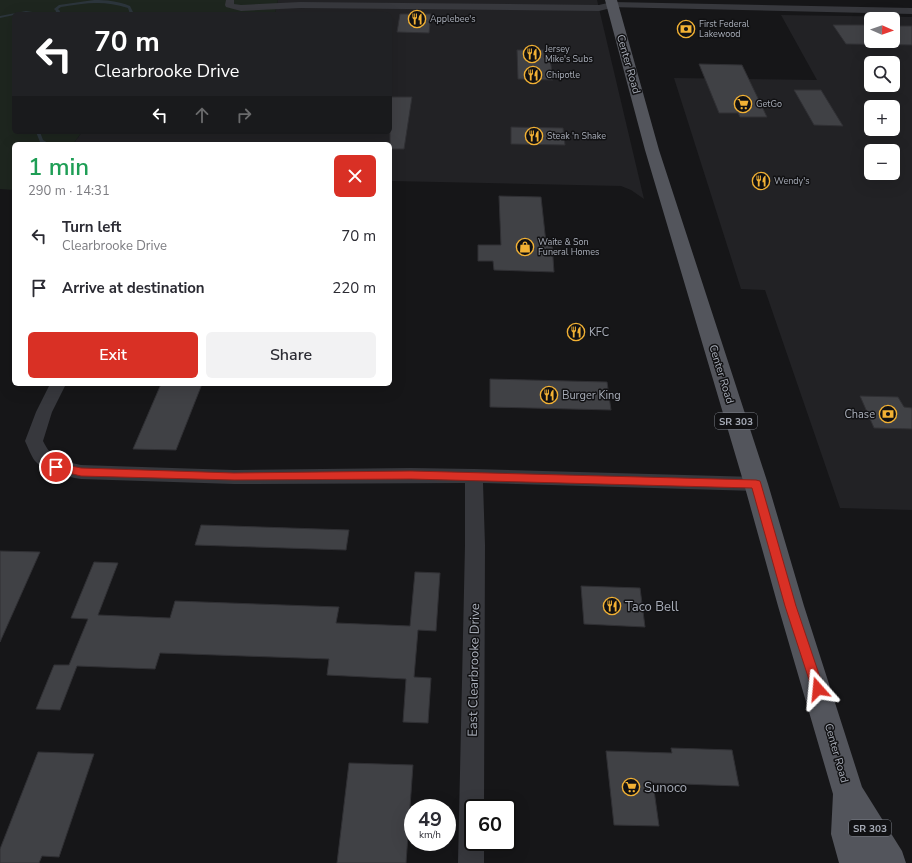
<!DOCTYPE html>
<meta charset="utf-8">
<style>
body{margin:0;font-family:"Nunito Sans",sans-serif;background:#f2f2f3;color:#2b2b33;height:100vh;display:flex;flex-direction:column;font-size:15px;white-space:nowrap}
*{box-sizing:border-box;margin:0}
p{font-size:13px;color:#7c7c81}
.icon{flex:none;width:22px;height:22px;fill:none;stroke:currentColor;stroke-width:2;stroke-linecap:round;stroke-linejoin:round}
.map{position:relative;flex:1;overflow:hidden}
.drawer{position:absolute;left:12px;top:142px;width:380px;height:244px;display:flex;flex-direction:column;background:#fff;border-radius:6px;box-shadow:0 4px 16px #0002}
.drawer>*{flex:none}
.guide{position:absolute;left:12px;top:12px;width:380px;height:122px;border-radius:6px;box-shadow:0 4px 16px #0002;background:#202124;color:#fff;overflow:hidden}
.needle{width:26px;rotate:92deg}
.tools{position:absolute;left:864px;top:12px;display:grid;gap:8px}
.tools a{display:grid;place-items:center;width:36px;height:36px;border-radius:6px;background:#fff;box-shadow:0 4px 16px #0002;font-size:20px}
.speed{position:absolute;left:404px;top:799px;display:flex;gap:8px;font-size:20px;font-weight:700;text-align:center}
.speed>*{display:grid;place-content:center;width:52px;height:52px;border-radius:50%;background:#fff;box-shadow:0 4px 16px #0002;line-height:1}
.speed small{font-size:10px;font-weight:400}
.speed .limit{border:2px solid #111;border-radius:6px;background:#fff;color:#111}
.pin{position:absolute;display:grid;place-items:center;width:34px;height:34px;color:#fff;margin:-17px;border:2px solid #fff;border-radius:50%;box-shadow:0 1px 4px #0007}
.me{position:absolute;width:44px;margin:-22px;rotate:342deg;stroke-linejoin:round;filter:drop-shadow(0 0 3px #0008)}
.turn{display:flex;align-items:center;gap:14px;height:84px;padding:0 16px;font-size:18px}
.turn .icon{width:52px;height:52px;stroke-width:2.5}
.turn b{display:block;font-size:28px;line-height:34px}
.lanes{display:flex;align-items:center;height:38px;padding:0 16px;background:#0003;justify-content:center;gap:20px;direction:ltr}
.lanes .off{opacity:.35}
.round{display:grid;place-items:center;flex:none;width:42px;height:42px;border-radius:6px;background:#f2f2f3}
.summary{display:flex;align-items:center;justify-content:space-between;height:68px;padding:0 16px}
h1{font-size:24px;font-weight:600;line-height:30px;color:#1e9e55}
.button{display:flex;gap:8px;margin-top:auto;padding:8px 16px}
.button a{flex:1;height:46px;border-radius:6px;background:#d93025;color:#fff;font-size:16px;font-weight:600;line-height:46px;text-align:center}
.button a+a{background:#f2f2f3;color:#2b2b33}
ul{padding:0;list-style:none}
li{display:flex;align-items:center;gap:12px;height:52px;padding:0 16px}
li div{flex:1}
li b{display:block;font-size:15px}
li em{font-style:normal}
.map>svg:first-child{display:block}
.built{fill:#222225;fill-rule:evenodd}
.green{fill:#1e261f}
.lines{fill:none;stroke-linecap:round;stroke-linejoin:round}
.stream{fill:#2c353c;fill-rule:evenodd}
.building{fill:#404145;stroke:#303034}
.minor{fill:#37383d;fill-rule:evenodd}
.tertiary{fill:#37383d;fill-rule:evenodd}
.primary{fill:#53555c;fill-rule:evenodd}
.route{fill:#d93025;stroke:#8d1f18}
.labels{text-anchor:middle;stroke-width:3;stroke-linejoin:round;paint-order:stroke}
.far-poi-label{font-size:9px;fill:#a8adb8;stroke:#111113;text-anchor:start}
.shield{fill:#111113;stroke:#7b7e86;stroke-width:1}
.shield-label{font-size:10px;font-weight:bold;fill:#a8adb8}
.street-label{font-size:11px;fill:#a8adb8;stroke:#111113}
.poi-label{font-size:11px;fill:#a8adb8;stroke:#111113;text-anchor:start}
.near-poi-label{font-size:13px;fill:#a8adb8;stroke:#111113;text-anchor:start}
.near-street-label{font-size:13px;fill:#a8adb8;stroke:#111113}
</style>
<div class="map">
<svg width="912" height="863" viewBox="0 0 912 863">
<rect width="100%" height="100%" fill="#161618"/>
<!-- built -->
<path class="built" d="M 278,0 L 597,0 L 644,199 L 631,190 L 621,186 L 390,181 L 390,144 L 73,144 L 82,132 L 390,132 L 390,14 L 275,14 Z
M 781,15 L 912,17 L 912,510 L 840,508 L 765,290 L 741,289 L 674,78 L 817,80 ZM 871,19 L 893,19 L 893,41 L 871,41 ZM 871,63 L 893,63 L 893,85 L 871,85 ZM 871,107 L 893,107 L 893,129 L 871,129 ZM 871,151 L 893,151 L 893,173 L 871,173 Z"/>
<!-- green -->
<path class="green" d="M 0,0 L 278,0 L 275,14 L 14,14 L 14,132 L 82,132 L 73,144 L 14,144 L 14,190 L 0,189 Z"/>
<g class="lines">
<!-- stream -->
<path class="stream" d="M 94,0 C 107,0 118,1 130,6 L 134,14 L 130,14 L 128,8 C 104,0 85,3 61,7 L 58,9 L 60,11 L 59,14 L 55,14 L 56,11 L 54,9 L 59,5 Z
M 26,11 L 46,14 L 26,13 L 14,14 L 14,15 L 0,18 L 0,16 Z
M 36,132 L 40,132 L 43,140 L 50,144 L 45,144 L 40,142 Z"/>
</g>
<!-- building -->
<path class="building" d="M 400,14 L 431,14 L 429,33 L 397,32 Z
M 833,25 L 871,25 L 871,41 L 893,41 L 893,26 L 912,26 L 912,45 L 846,44 Z
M 517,50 L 544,50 L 544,58 L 550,58 L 553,80 L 518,79 Z
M 699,64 L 742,65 L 767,117 L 740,117 L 738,113 L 719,113 Z
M 794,90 L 821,90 L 843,126 L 814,125 Z
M 390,97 L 412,97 L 404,149 L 390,149 Z
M 511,127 L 563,128 L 565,145 L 511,144 Z
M 499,196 L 541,197 L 546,243 L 552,244 L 554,272 L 494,270 L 493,261 L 478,261 L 478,245 L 501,245 Z
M 490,379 L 607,382 L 611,410 L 490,407 Z
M 161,384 L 202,384 L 176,450 L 133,449 Z
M 860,396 L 898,397 L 904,407 L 912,408 L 912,429 L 874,428 Z
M 201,525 L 349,530 L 346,550 L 195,545 Z
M 0,551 L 40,552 L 0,642 Z
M 94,562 L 118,563 L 98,615 L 170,618 L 175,601 L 339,607 L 336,623 L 410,626 L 415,572 L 440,573 L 436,631 L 418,630 L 414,677 L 431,678 L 428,723 L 403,722 L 406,679 L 327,675 L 329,659 L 160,653 L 155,669 L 77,666 L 60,710 L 36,709 L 54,665 L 69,665 L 88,619 L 71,618 Z
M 581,586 L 640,588 L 645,627 L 584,624 Z
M 671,748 L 732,750 L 739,786 L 653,783 L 659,826 L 614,825 L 606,751 L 672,753 Z
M 38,752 L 94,754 L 59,857 L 42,856 L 39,863 L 0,863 L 0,849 Z
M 349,763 L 413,765 L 406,863 L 337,863 Z"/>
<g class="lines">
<!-- minor -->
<path class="minor" d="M 226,0 L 234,0 L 234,4 L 241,5 L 300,2 L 599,5 L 612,2 L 616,5 L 615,7 L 599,11 L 300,8 L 241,11 L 226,7 L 225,5 Z
M 50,384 L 66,384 L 52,412 L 43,441 C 52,460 62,461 81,465 L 234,470 L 411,468 L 474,469 L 756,477 L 762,479 L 765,484 L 762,489 L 756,491 L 483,483 L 485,545 L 484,808 L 473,808 L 473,842 L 484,842 L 484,863 L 458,863 L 465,545 L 465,483 L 234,484 L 81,479 C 65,476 47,474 35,461 C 31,456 28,447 25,441 L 36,412 Z"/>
<!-- tertiary -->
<path class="tertiary" d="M 612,2 L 912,8 L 912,14 L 608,7 L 607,5 L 608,3 Z"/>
<!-- primary -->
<path class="primary" d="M 605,0 L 617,0 L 659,150 L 768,484 L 804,606 L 862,787 L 902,851 L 906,863 L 839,863 L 831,834 L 833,794 L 778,606 L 744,484 L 645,150 Z"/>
</g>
<!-- route -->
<path class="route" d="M 56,463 L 81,468 L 234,473 L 411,471 L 756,480 L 760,481 L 761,484 L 796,606 L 824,689 L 822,693 L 818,694 L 814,693 L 812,689 L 785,606 L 752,488 L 411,479 L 234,480 L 81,476 L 52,469 L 51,467 L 52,464 Z"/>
<!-- icons -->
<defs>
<symbol id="restaurant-ring" viewBox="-11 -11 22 22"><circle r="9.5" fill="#111113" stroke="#f2b134" stroke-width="1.5"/><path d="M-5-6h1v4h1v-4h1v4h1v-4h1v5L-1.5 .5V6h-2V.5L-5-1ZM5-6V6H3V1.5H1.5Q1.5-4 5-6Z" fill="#f2b134"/></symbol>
<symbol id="bank-ring" viewBox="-11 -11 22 22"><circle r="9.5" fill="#111113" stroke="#f2b134" stroke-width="1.5"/><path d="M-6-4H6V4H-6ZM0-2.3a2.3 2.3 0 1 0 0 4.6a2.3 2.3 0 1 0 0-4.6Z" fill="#f2b134"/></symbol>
<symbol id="supermarket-ring" viewBox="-11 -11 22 22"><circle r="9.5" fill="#111113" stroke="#f2b134" stroke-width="1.5"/><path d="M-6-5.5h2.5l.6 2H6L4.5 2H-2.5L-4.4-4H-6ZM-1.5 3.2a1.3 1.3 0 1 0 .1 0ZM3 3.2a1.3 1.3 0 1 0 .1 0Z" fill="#f2b134"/></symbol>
<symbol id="shop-ring" viewBox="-11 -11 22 22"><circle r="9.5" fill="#111113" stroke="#f2b134" stroke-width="1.5"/><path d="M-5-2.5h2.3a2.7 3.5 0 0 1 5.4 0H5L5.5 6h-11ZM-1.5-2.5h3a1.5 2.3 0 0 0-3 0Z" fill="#f2b134"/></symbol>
</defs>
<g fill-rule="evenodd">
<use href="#restaurant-ring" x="407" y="9" width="20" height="20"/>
<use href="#bank-ring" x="676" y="19" width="20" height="20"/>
<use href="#restaurant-ring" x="522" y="44" width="20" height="20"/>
<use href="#restaurant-ring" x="523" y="65" width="20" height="20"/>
<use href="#supermarket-ring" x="733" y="94" width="20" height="20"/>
<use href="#restaurant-ring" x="524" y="126" width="20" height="20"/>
<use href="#restaurant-ring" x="751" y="171" width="20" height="20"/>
<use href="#shop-ring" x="515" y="237" width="20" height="20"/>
<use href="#restaurant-ring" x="566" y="322" width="20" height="20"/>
<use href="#restaurant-ring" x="539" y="385" width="20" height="20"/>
<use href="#bank-ring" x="878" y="404" width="20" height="20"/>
<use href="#restaurant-ring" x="602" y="596" width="20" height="20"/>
<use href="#supermarket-ring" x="621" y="777" width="20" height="20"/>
</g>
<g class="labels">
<!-- far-poi labels -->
<g class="far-poi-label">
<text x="430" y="22">Applebee's</text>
<text x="699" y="27">First Federal<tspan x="699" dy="10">Lakewood</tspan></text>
<text x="545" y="52">Jersey<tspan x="545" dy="10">Mike's Subs</tspan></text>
<text x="546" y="78">Chipotle</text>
<text x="756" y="107">GetGo</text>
<text x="547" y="139">Steak 'n Shake</text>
<text x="774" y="184">Wendy's</text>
<text x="538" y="245">Waite &amp; Son<tspan x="538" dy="10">Funeral Homes</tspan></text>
</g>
<!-- shield labels -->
<g class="shield">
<rect x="715" y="413" width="42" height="16" rx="3"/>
<rect x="849" y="820" width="42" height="16" rx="3"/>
</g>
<g class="shield-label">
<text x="736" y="425">SR 303</text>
<text x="870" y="832">SR 303</text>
</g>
<!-- street labels -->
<g class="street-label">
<text transform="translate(629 64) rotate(74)" y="4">Center Road</text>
<text transform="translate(722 374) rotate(73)" y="4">Center Road</text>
<text transform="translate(837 753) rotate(74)" y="4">Center Road</text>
</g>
<!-- poi labels -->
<g class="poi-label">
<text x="589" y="336">KFC</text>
<text x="562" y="399">Burger King</text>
<text x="875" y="418" text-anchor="end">Chase</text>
</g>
<!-- near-poi labels -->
<g class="near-poi-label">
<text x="625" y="611">Taco Bell</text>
<text x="644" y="792">Sunoco</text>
</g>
<!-- near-street labels -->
<g class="near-street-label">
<text transform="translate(473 670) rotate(-89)" y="5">East Clearbrooke Drive</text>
</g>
</g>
</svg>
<div class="tools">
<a><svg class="needle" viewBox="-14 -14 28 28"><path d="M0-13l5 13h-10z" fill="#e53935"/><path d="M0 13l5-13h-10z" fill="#7c7c81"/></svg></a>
<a><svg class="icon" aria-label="search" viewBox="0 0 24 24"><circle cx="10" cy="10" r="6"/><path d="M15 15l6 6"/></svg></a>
<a>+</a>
<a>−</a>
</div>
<div class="speed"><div>49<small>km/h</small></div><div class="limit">60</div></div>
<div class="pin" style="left:56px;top:467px;background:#d93025"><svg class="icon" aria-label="arrive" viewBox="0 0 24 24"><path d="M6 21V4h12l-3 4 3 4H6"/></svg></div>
<svg class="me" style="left:818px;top:689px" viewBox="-20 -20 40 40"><path d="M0-17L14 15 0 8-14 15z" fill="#d93025" stroke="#fff" stroke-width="4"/></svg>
<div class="guide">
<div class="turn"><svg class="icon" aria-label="left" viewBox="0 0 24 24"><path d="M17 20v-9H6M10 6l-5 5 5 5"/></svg><div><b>70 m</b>Clearbrooke Drive</div></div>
<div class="lanes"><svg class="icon" aria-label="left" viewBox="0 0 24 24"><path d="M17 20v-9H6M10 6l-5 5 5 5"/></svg><svg class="icon off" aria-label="ahead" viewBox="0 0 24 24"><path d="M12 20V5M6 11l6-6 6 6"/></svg><svg class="icon off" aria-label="right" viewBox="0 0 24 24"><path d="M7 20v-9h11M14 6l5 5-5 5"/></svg></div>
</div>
<section class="drawer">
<div class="summary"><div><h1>1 min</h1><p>290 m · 14:31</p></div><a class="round" style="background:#d93025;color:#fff"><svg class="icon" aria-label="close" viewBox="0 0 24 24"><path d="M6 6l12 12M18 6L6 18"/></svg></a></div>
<ul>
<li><svg class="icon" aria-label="left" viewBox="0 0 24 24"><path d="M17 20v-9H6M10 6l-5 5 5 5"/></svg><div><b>Turn left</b><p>Clearbrooke Drive</p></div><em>70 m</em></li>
<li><svg class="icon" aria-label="arrive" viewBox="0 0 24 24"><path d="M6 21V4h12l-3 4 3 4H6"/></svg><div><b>Arrive at destination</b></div><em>220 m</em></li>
</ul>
<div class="button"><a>Exit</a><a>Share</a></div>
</section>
</div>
